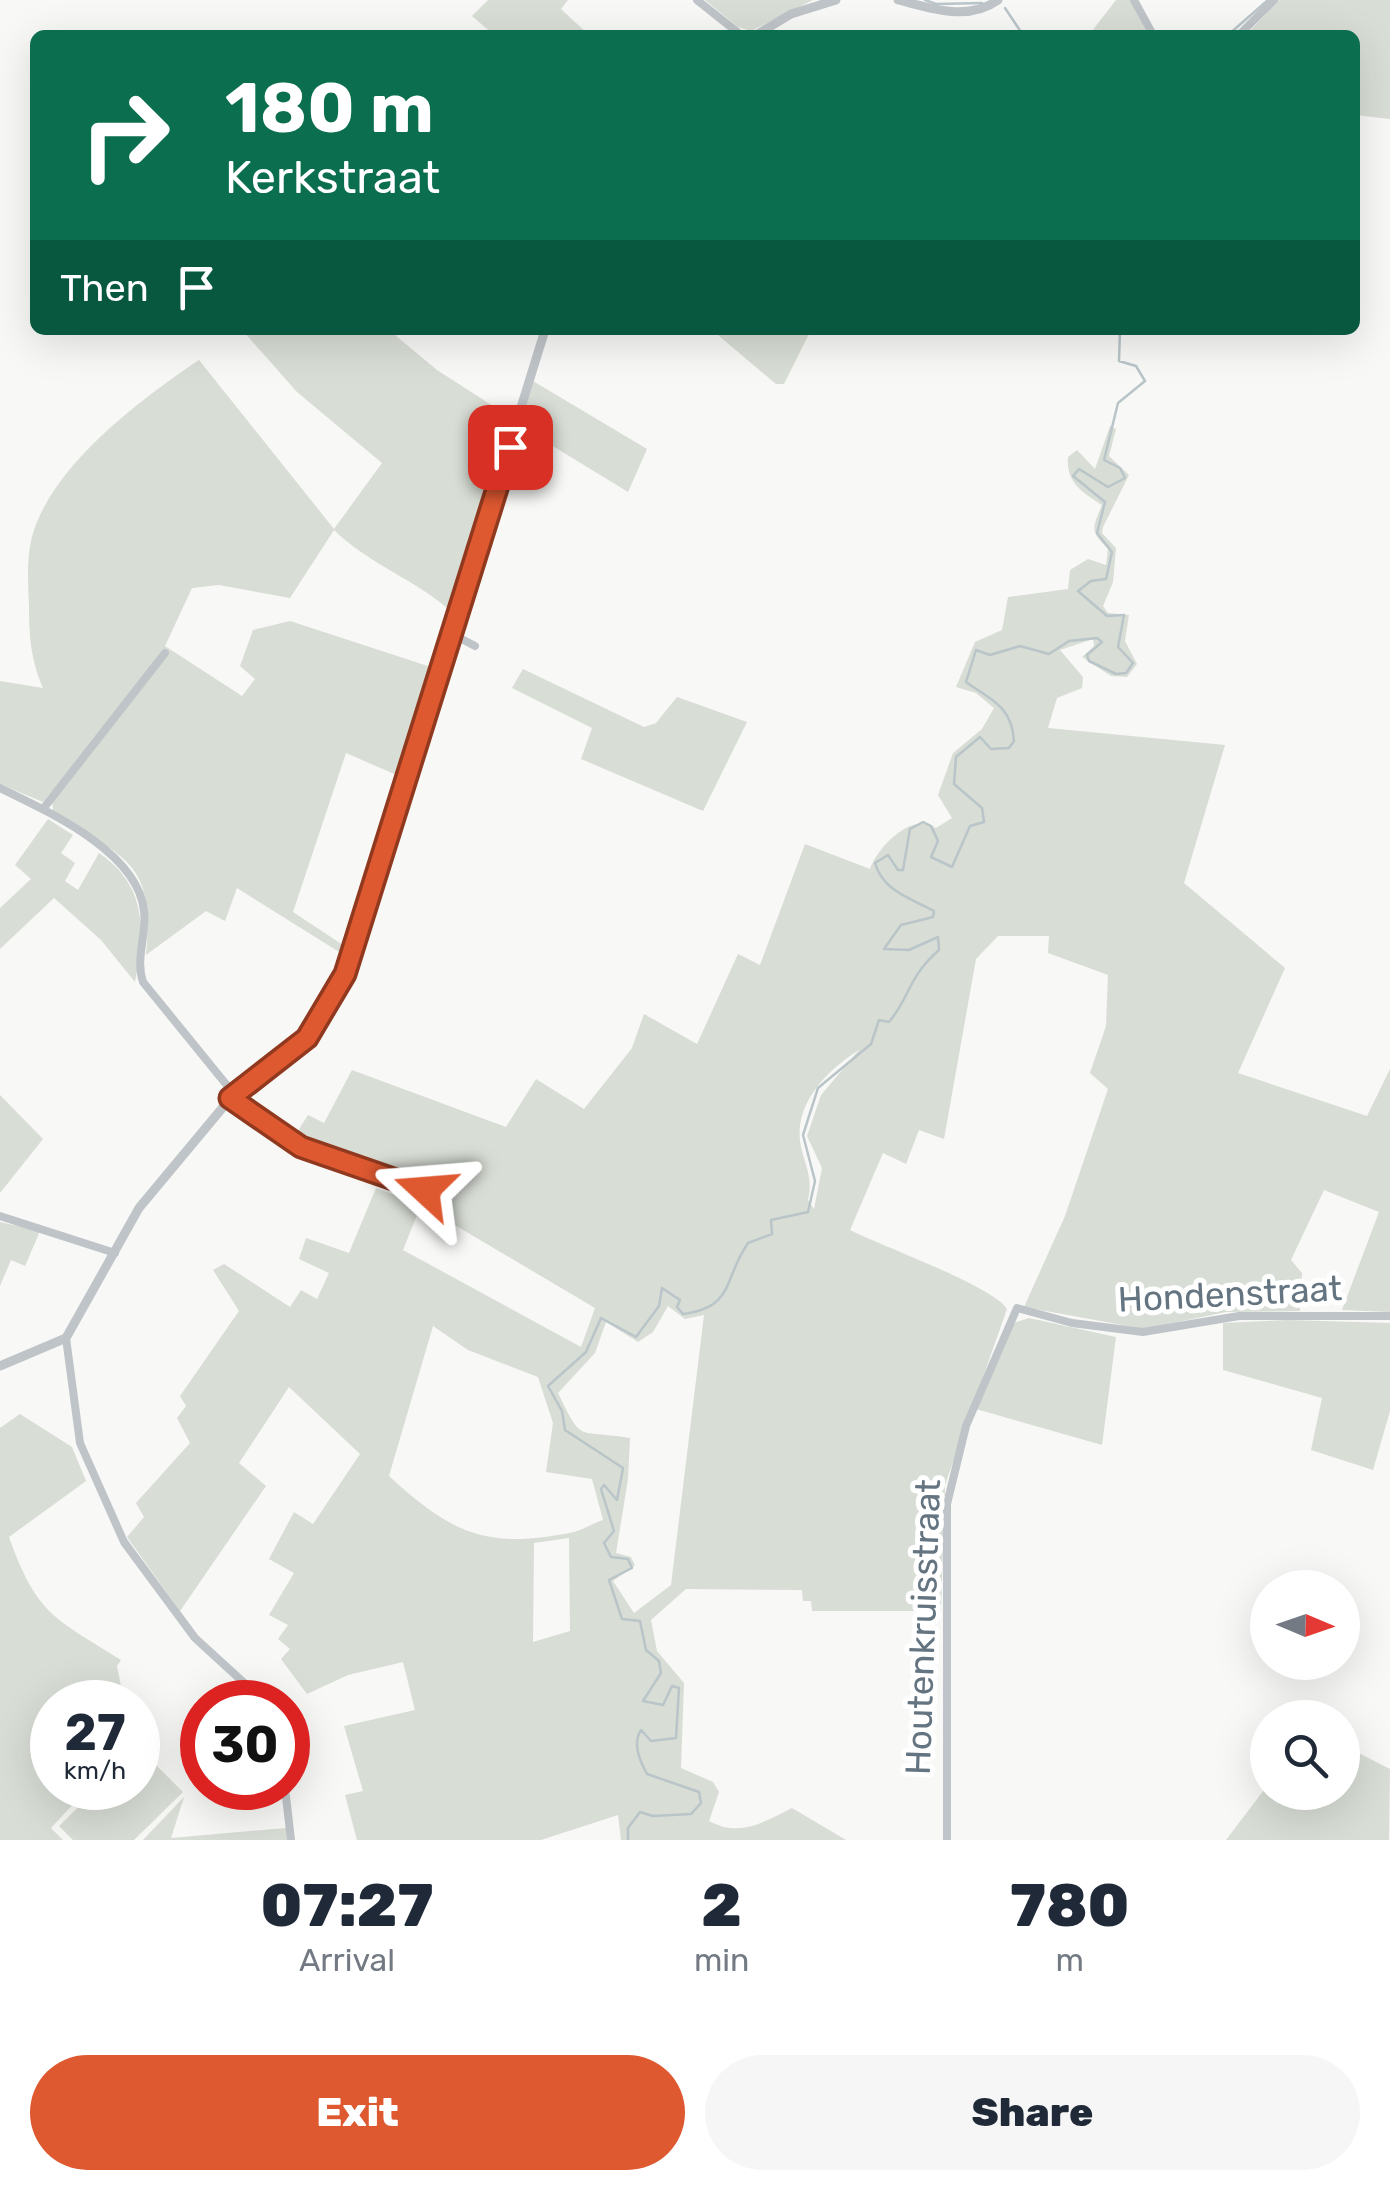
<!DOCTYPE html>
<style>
body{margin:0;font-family:Rubik,sans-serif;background:#f6f6f7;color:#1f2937;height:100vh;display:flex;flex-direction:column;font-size:38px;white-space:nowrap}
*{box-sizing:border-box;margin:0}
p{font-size:32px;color:#747a83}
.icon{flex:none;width:55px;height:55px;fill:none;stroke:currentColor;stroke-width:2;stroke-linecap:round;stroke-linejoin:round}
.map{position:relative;height:1840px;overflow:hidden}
.sheet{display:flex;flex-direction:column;background:#fff;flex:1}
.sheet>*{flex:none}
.guide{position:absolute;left:30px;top:30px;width:1330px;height:305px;border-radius:15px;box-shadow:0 10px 40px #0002;background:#0b6e4f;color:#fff;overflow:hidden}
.needle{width:65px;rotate:92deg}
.fabs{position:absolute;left:1250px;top:1570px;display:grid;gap:20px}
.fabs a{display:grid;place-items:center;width:110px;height:110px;border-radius:50%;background:#fff;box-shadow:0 10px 40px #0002;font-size:50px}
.speed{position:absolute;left:30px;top:1680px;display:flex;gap:20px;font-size:50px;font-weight:700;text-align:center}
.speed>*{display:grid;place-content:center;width:130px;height:130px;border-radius:50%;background:#fff;box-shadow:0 10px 40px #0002;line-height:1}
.speed small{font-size:25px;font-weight:400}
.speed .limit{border:15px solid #d22;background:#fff;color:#111}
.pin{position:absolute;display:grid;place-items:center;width:85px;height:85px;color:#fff;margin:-42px;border-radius:20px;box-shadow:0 5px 15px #0006}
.me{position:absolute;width:110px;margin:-55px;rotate:289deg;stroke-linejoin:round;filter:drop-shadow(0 0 8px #0008)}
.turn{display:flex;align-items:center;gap:35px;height:210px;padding:0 30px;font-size:45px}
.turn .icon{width:130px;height:130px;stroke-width:2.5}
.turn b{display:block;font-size:70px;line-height:85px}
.then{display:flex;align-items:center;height:95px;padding:0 30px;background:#0003;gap:20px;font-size:38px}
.eta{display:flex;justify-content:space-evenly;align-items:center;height:170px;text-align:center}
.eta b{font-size:60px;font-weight:800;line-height:70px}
.primary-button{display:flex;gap:20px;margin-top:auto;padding:20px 30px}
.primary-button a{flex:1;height:115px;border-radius:60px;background:#de5830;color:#fff;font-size:40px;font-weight:800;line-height:115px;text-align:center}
.primary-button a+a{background:#f6f6f7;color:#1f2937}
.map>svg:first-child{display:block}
.green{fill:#d8ddd5;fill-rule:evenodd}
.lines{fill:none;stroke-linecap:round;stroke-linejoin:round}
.stream{stroke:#b9c5c9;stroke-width:2.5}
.minor{stroke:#bfc4c8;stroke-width:8}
.tertiary{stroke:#bfc4c8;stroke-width:9}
.route-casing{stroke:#90391f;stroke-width:25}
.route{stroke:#de5830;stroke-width:18}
.labels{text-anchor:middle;stroke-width:10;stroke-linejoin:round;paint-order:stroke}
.street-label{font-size:35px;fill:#647480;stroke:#fff}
</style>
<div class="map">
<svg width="1390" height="1840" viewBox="0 0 1390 1840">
<rect width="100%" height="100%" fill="#f8f8f6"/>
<!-- green -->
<path class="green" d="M 488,0 L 568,0 L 561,9 L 589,35 L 494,35 L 472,16 Z
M 705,0 L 813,0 L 751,31 L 738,27 Z
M 1116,0 L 1130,0 L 1148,35 L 1089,35 Z
M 1279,0 L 1390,0 L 1390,119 L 1355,115 L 1355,35 L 1246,35 Z
M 242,330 L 389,330 L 437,370 L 513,419 L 455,615 C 417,579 372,567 334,530 L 290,598 L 219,585 L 192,588 L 165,646 L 242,696 L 255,679 L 240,666 L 253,630 L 290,621 L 437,669 L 401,777 L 346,753 L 293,912 L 346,947 L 344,955 L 237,888 L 225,921 L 206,911 L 146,955 C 155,858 125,861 53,811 L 52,791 L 43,802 L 0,784 L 0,681 L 43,688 C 31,660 29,637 29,606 C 28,581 26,554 34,530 C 57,462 141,399 199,360 L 334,529 L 382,463 L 297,392 Z
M 712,330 L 811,330 L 784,384 L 776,384 Z
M 533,381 L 647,449 L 628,492 L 520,426 Z
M 1110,426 L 1116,429 L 1109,456 L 1129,475 L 1103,527 L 1102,533 L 1116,548 L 1113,582 L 1103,606 L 1108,613 L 1129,615 L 1125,641 L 1137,664 L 1127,677 L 1111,676 L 1082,657 L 1094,646 L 1093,639 L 1060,650 L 1083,677 L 1082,688 L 1057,698 L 1048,728 L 1225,745 L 1184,883 L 1285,968 L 1238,1073 L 1367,1116 L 1390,1069 L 1390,1312 L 1342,1310 L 1379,1212 L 1324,1190 L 1291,1260 L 1302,1273 L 1300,1311 L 1226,1312 L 1144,1329 L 1024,1307 L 1065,1216 L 1108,1089 L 1090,1073 L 1106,1026 L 1108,975 L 1048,953 L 1049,936 L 998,936 L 976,959 L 944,1139 L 919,1130 L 906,1164 L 883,1153 L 850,1230 C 881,1246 993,1286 1007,1309 L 945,1485 L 941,1611 L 812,1611 L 811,1601 L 803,1601 L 802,1590 L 686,1589 L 651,1620 L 657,1651 L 684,1683 L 681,1768 L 713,1782 L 719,1792 L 709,1821 C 740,1838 764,1822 792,1808 L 846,1840 L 621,1840 L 618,1815 L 541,1840 L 357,1840 L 345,1795 L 363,1791 L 344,1726 L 415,1710 L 403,1662 L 348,1675 L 307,1694 L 281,1659 L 290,1649 L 278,1639 L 288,1625 L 269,1615 L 294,1573 L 269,1559 L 294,1512 L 313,1524 L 360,1454 L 289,1387 L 239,1463 L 266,1486 L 180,1611 L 127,1537 L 144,1517 L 136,1503 L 190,1443 L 177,1418 L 186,1406 L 180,1396 L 239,1311 L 213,1270 L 224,1264 L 290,1307 L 301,1290 L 317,1299 L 329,1273 L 299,1259 L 306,1238 L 349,1253 L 376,1188 L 410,1201 L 418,1182 L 294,1137 L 308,1115 L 324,1123 L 352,1070 L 506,1127 L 536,1079 L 584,1109 L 632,1048 L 644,1014 L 697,1044 L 738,954 L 760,965 L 805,844 L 870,869 C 878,846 913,811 936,828 L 952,818 L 938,795 L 953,753 L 982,729 L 994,708 L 976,693 L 956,687 L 975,642 L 1002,630 L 1008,597 L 1068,589 L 1070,570 L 1088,559 L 1106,565 L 1108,549 C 1091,531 1091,531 1102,505 C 1082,492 1066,483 1068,457 L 1077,450 L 1095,469 ZM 859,1050 L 821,1095 L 807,1136 L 822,1168 L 814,1209 L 808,1200 C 813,1178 806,1168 801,1147 C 792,1105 827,1070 859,1050 ZM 421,1205 L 595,1308 L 581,1347 L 403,1250 ZM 668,1306 L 685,1319 L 704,1315 L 671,1585 L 634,1613 L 613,1581 L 635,1565 L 631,1557 L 616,1553 L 628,1479 L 630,1438 C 575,1429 583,1444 558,1393 L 595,1353 L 606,1322 L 638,1342 L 653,1332 ZM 433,1326 L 468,1350 L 538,1377 L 553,1423 L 546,1472 L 592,1479 L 603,1520 C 593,1523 585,1529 574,1532 C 487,1550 452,1534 389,1476 ZM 569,1538 L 570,1631 L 533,1642 L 534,1543 Z
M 523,669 L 644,727 L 656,723 L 677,697 L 747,722 L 703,811 L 581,759 L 592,728 L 512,688 Z
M 48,819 L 73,835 L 61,853 L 75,863 L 65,881 L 78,890 L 99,853 C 147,886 145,929 135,982 L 101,940 L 54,898 L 0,949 L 0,908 L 31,879 L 15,865 Z
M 0,1095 L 43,1139 L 0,1193 Z
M 0,1222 L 40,1231 L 25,1266 L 11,1260 L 0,1286 Z
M 1029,1318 L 1116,1337 L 1102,1445 L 976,1409 L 1014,1323 Z
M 1288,1320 L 1390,1323 L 1390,1411 L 1373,1470 L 1311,1450 L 1322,1398 L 1223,1370 L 1223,1323 Z
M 20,1414 L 72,1447 L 86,1481 L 9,1537 C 37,1616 55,1618 121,1660 L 117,1666 L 121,1686 L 135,1702 L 52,1702 L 52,1788 L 88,1788 L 51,1828 L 63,1840 L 0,1840 L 0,1428 Z
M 1343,1745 L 1390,1769 L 1389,1840 L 1226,1840 L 1267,1786 L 1268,1792 L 1342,1792 Z
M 138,1747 L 183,1792 L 134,1840 L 73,1840 L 59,1826 L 98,1788 L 138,1788 Z
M 184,1797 L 171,1838 L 286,1828 L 287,1840 L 143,1840 Z"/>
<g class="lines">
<!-- stream -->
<path class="stream" d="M 925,0 L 936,4 L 982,3
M 1005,8 L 1023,35
M 1228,35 L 1268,0
M 628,1840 L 628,1828 L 640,1812 L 653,1816 L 691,1814 L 701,1803 L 699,1792 L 647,1774 C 640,1761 632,1744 641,1730 L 651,1741 L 676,1738 L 679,1688 L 672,1686 L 663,1705 L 643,1701 L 661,1673 L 659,1661 L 646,1650 L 640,1621 L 622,1619 L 609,1580 L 632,1568 L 628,1559 L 611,1557 L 604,1543 L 614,1531 L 601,1489 L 604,1485 L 617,1500 L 623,1468 L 565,1430 L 562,1411 L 548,1386 L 586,1352 L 601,1318 L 636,1337 L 659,1306 L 662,1288 L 680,1300 L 677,1307 L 683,1314 C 735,1307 723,1279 748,1243 L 772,1234 L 771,1220 L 808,1212 L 815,1181 L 803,1135 L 818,1088 L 871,1044 L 879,1020 L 889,1022 C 910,997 908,977 939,950 L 938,937 L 909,950 L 884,949 L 901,925 L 933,917 L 934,911 C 910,898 883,891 875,863 L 888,855 L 898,870 L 903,870 L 910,829 L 923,822 L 931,826 L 938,841 L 931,857 L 952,867 L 970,826 L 984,822 L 982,808 L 954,784 L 956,757 L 980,737 L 991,749 L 1009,748 L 1014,741 C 1012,705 989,699 966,682 L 976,650 L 990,655 L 1020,646 L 1049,654 L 1069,641 L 1097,638 L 1102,642 L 1087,655 L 1089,661 L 1116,674 L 1126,673 L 1133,663 L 1118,647 L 1124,615 L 1107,616 L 1078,591 L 1091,581 L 1106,579 L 1112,552 L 1097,533 L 1105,502 L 1073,476 L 1079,469 L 1108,487 L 1125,478 L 1120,468 L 1104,460 L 1118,403 L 1145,381 L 1136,366 L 1119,361 L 1120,330"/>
<!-- minor -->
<path class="minor" d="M 697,0 L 741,35
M 1134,0 L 1153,35
M 1239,35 L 1274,0
M 454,635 L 475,646
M 0,788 C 49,812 138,852 144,911 C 147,934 135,959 143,982 L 234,1094
M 43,809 L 165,653
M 230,1099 L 301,1147 L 425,1190
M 0,1216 L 115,1253
M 66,1338 L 80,1443 L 124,1542 L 195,1638 L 265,1702
M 285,1788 L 291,1840
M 947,1840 L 947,1504 L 966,1426 L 1017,1308 L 1072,1323 L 1143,1332 L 1239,1316 L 1390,1316"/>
<!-- tertiary -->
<path class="tertiary" d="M 898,0 C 931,8 967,22 998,0
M 756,35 L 791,14 L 836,0
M 0,1366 L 66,1338 L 139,1208 L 234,1094 L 307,1038 L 345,975 L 545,330"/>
</g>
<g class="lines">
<defs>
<path id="route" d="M 425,1190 L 301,1147 L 230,1098 L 307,1038 L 345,974 L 510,447"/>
</defs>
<!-- route casing -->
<use href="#route" class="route-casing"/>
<!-- route -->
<use href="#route" class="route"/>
</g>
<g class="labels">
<!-- street labels -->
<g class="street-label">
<text transform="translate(1230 1294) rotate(-3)" y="12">Hondenstraat</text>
<text transform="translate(923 1627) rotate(-88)" y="12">Houtenkruisstraat</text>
</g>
</g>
</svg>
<div class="fabs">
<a><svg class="needle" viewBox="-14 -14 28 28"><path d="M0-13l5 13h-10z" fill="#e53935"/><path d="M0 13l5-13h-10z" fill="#747a83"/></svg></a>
<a><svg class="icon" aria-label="search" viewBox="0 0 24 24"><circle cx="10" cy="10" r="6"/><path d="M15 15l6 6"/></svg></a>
</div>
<div class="speed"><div>27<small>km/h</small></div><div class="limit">30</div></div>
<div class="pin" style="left:510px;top:447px;background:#d93025"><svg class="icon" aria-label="arrive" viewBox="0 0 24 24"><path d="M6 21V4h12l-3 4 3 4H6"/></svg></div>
<svg class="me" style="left:425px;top:1190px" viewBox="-20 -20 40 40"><path d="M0-17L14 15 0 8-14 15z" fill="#de5830" stroke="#fff" stroke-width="4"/></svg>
<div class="guide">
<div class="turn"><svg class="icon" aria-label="right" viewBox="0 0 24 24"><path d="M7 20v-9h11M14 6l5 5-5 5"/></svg><div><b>180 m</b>Kerkstraat</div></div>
<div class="then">Then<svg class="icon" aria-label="arrive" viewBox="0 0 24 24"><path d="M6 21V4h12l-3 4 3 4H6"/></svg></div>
</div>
</div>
<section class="sheet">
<div class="eta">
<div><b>07:27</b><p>Arrival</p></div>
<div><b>2</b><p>min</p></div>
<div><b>780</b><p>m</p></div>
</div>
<div class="primary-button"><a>Exit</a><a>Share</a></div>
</section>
